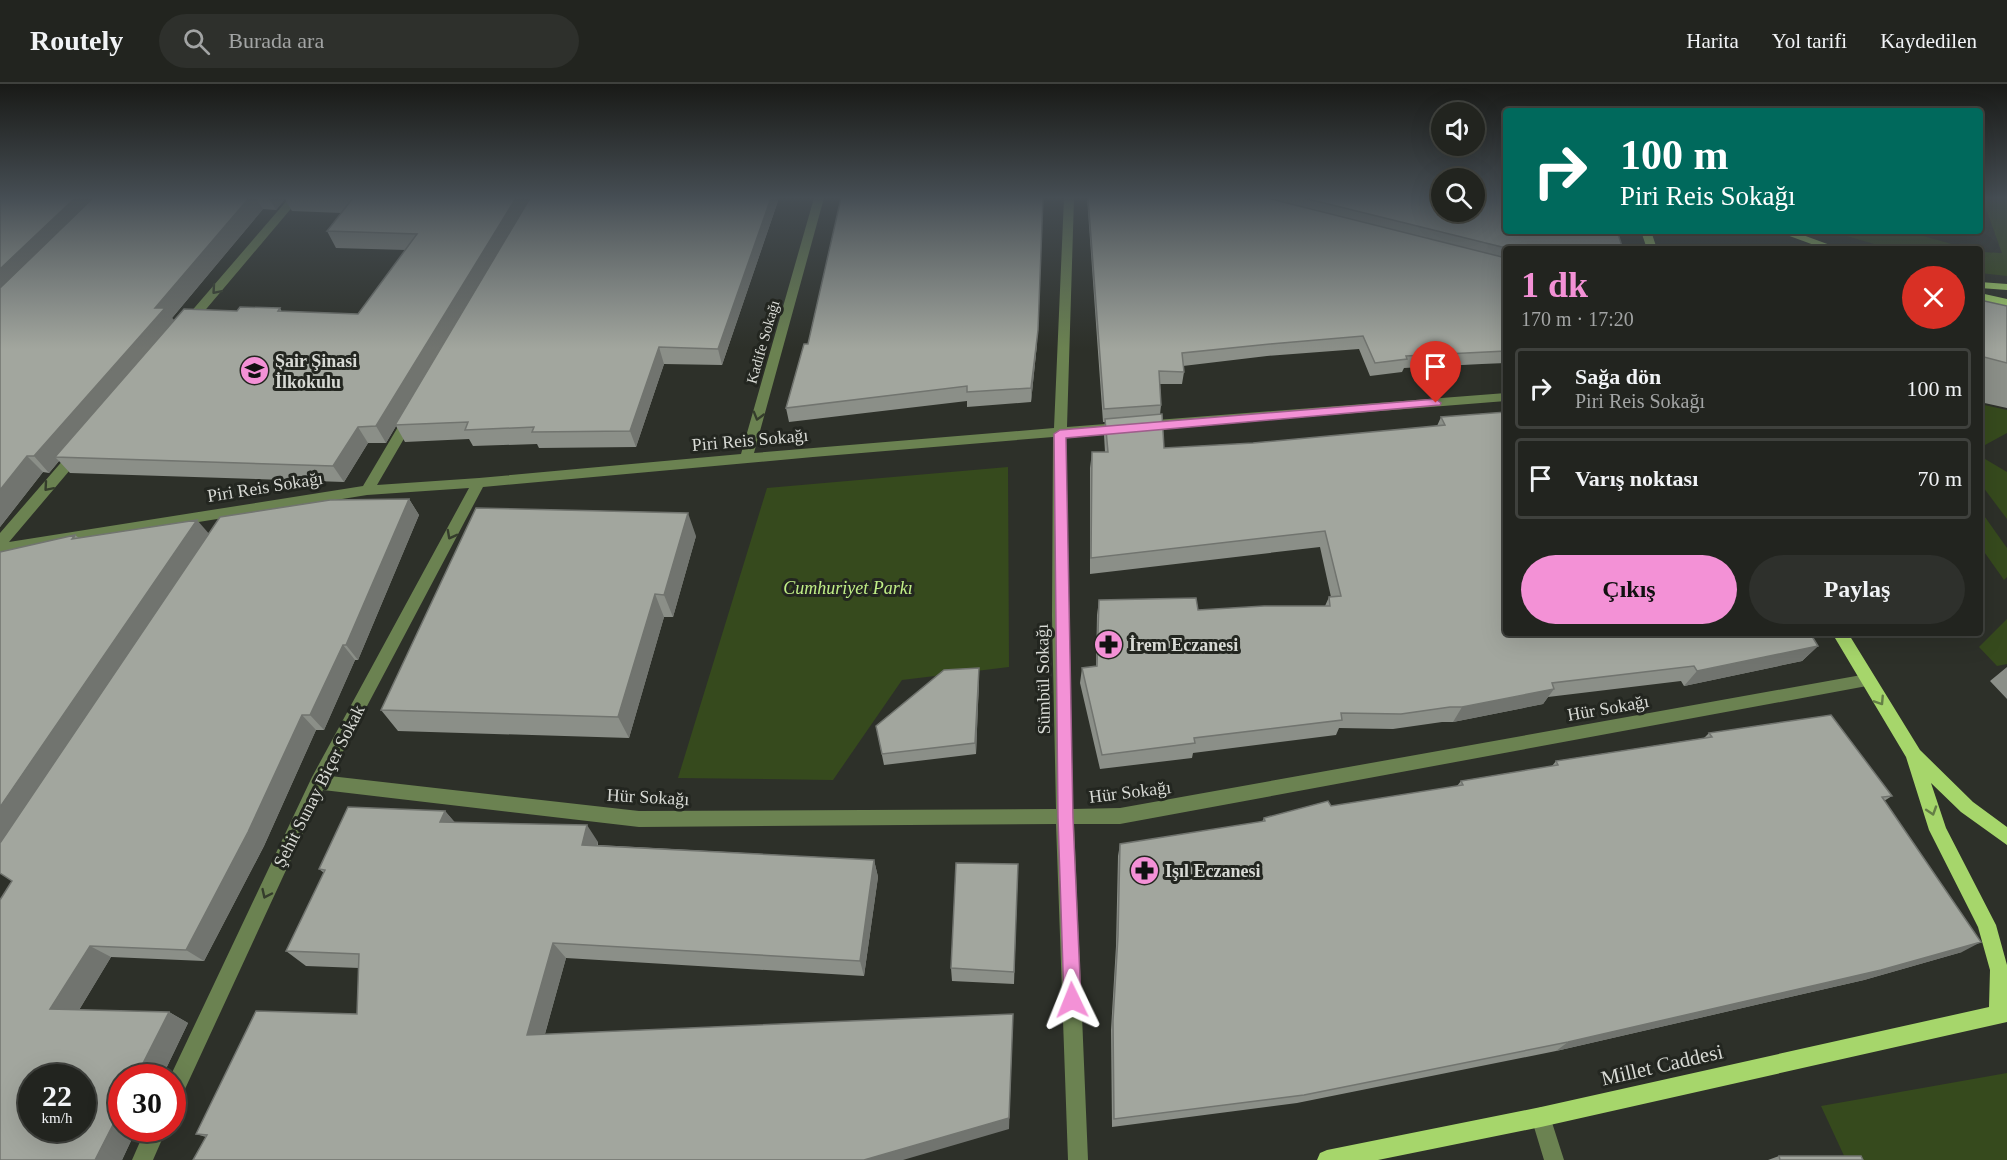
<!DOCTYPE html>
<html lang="tr">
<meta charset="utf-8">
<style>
body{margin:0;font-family:"Times New Roman",serif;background:#2e302c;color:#f1f3f6;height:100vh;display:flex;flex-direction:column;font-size:22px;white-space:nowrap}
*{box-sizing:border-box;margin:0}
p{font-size:20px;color:#a2a4a4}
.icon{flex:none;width:33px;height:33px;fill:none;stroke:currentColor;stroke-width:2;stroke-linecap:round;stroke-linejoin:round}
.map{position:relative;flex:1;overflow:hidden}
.details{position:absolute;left:1503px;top:162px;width:480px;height:390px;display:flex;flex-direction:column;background:#22241f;border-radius:6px;box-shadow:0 6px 24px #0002,0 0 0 2px #3f413d}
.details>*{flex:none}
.guide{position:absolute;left:1503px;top:24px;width:480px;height:126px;border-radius:6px;box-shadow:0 6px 24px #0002,0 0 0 2px #3f413d;background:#00695c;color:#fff;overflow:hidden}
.buttons{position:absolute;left:1431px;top:18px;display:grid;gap:12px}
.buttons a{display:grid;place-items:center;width:54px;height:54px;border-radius:50%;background:#22241f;box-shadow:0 6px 24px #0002,0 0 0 2px #3f413d;font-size:30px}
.speed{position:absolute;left:18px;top:980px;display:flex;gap:12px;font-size:30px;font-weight:700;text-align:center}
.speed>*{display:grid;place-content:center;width:78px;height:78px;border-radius:50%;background:#22241f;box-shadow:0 6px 24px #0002,0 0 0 2px #3f413d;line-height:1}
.speed small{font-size:15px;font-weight:400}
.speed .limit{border:9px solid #d22;background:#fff;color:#111}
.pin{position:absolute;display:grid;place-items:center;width:51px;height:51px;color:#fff;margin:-62px -26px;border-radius:50% 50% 50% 0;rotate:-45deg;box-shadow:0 0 6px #0007}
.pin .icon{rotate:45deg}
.me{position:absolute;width:66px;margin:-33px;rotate:358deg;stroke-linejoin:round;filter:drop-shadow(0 0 4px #0008)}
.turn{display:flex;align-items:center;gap:21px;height:126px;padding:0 18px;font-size:27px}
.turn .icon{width:78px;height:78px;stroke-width:2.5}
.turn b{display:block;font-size:42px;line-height:51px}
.round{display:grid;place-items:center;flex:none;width:63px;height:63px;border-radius:32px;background:#2e302c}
.overview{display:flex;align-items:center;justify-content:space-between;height:102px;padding:0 18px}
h1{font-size:36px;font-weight:600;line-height:45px;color:#f391d6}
.button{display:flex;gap:12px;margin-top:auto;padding:12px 18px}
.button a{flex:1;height:69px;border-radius:36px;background:#f391d6;color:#111;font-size:24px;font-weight:600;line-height:69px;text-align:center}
.button a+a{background:#2e302c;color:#f1f3f6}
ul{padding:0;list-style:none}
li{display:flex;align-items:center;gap:18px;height:81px;margin:0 12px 9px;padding:0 6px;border:3px solid #3f413d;border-radius:6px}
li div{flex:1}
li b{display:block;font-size:22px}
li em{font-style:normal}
header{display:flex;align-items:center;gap:36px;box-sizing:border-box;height:84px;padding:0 30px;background:#22241f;border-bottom:2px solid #3f413d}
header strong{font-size:28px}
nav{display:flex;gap:33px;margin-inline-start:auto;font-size:21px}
.search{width:420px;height:54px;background:#2e302c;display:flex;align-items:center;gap:15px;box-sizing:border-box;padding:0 21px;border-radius:33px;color:#a2a4a4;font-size:22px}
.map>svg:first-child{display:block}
.green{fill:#364a1d}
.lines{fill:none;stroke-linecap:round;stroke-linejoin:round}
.minor{fill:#6b8251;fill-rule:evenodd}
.major{fill:#a6d66b;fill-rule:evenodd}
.wall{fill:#8b8f88;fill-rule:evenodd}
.shaded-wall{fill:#71746f}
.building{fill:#a2a69e;stroke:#71746f;stroke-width:1.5;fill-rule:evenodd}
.oneway{stroke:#353d2c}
.oneway2{stroke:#647e46}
.route{fill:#f391d6;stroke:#9e5e8b;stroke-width:1.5}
.labels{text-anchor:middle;stroke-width:6;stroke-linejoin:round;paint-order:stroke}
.far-street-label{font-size:15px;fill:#d8dad5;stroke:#232620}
.poi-label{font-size:18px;font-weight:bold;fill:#d8dad5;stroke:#232620;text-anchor:start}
.street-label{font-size:18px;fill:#d8dad5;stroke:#232620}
.park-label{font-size:18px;font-style:italic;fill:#c0ef87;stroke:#232620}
.near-street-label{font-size:21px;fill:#d8dad5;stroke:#232620}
</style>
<header>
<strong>Routely</strong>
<div class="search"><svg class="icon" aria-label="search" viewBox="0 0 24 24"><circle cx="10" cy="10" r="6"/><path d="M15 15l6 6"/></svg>Burada ara</div>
<nav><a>Harita</a><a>Yol tarifi</a><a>Kaydedilen</a></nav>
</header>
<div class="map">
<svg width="2007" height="1076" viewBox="0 0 2007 1076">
<rect width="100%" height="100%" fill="#2d3029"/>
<!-- green -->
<path class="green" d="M 1982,114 L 2007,114 L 2007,192 L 1980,189 L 1980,168 L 2002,169 Z
M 1830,147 L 1906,147 L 1969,165 L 1891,165 Z
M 1980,320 L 2007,326 L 2007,349 L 1985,361 L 1980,358 Z
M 1980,372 L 2007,388 L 2007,435 L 1980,399 Z
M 1008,383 L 1009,583 L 902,596 L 833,696 L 678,694 L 767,404 Z
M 1980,426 L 2007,464 L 2007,493 L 2004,496 L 1980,462 Z
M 2007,535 L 2007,580 L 1997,582 L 1979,563 Z
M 2007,989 L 2007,1076 L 1846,1076 L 1821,1022 Z"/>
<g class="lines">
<!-- minor -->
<path class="minor" d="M 289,114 L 300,114 L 191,243 L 183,243 L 183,237 Z
M 814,114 L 824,114 L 754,369 L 1054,344 L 1064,114 L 1074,114 L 1067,343 L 1506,309 L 1506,317 L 1066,352 L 1067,532 L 1073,725 L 1120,724 L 1867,590 L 1873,591 L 1875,596 L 1873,601 L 1867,602 L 1120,740 L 1074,740 L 1088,1076 L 1068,1076 L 1056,740 L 639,743 L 323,706 L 179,1018 L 172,1021 L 172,993 L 170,993 L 312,693 L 469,404 L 367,411 L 0,470 L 0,449 L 71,367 L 81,367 L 83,370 L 81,373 L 9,458 L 363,402 L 405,331 L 410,330 L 416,334 L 377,401 L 479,394 L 741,370 ZM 1053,353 L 1052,532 L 1056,725 L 639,727 L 330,692 L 483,403 L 813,373 Z
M 1541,1023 L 1548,1026 L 1564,1076 L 1544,1076 L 1531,1033 L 1534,1026 Z
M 146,1044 L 167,1044 L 153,1076 L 132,1076 Z"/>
<!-- major -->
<path class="major" d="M 1641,147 L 1651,147 L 1657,165 L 1647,165 Z
M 1776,147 L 1792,147 L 1841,165 L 1825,165 Z
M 1980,198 L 2007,200 L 2007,206 L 1980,204 Z
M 1980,209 L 2007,215 L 2007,223 L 1980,216 Z
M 1832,549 L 1848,549 L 1920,666 L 1973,718 L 2007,743 L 2007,761 L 1961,728 L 1931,699 L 1946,744 L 1996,841 L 2007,881 L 2007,938 L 1541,1043 L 1378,1076 L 1317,1076 L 1320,1069 L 1327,1066 L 1541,1023 L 1989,923 L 1990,886 L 1978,843 L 1929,746 L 1906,673 Z"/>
</g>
<!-- wall -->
<path class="wall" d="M 0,114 L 779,114 L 722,281 L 664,280 L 636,363 L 539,364 L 537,360 L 473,362 L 469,355 L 405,358 L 396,342 L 386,359 L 368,359 L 344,398 L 70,389 L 59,377 L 49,389 L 43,388 L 0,443 ZM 285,115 L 292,127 L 342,129 L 327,147 L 336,164 L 406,166 L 358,230 L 282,228 L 280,224 L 237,227 L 174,236 L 172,234 L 263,125 L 276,126 Z
M 1087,114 L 1442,114 L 1623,165 L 1506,165 L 1506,279 L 1482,280 L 1404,284 L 1402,288 L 1370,292 L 1359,265 L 1267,272 L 1183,282 L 1184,288 L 1182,300 L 1160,300 L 1161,321 L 1160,331 L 1164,364 L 1253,359 L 1437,342 L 1441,333 L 1818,562 L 1802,577 L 1684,602 L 1681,597 L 1548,613 L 1543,620 L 1453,638 L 1442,638 L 1393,645 L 1339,644 L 1336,651 L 1193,669 L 1192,674 L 1100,685 L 1080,599 L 1082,584 L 1096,582 L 1097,531 L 1099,516 L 1198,526 L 1325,522 L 1329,513 L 1331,513 L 1320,463 L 1090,490 L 1090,384 L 1092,368 L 1105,368 L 1104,351 L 1105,338 L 1103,338 Z
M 1980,216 L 2007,222 L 2007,324 L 1980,318 Z
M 1037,260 L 1031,318 L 967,323 L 967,317 L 789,338 L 786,324 Z
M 409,415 L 419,431 L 358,576 L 355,576 L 324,646 L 316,646 L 264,762 L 204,877 L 111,873 L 79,926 L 169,928 L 188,939 L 162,993 L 122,993 L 122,1044 L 137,1044 L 122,1076 L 12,797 L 75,451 L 79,454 L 208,449 Z
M 696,452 L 673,533 L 664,533 L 629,654 L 398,647 L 381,626 Z
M 2007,583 L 2007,615 L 1990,597 Z
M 979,596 L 976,670 L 884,681 L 876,642 Z
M 1709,649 L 1892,712 L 1884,717 L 1962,868 L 1864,896 L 1556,967 L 1297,1019 L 1112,1043 L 1111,946 L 1116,862 L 1118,772 L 1120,760 L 1262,738 L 1264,734 L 1457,702 L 1461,697 L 1552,682 L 1556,677 L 1704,654 Z
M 445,727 L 455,739 L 598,758 L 598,761 L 874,776 L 878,793 L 864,892 L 566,874 L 545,950 L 1009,1045 L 206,1053 L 196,1050 L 357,930 L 359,884 L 306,882 L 286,867 L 324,789 L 319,785 Z
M 1018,780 L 1014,900 L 952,897 L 951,884 Z
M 1779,1072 L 1863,1076 L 1768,1076 Z"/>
<!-- shaded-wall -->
<path class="shaded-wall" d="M 75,114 L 104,114 L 0,215 L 0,185 Z
M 249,114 L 256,114 L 263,125 L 172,234 L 177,241 L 55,373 L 59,377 L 49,389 L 34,372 L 155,224 Z
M 269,114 L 285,114 L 285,115 L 276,126 Z
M 516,114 L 532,114 L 386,359 L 376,342 Z
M 771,114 L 779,114 L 722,281 L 718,265 Z
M 1043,114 L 1037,260 L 1031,318 L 1031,304 Z
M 659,263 L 664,280 L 636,363 L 630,347 Z
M 358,343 L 368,359 L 344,398 L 333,382 Z
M 27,372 L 43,388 L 0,443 L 0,406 Z
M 409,415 L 419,431 L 358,576 L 346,561 Z
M 688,429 L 696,452 L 673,533 L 664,511 Z
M 197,436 L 211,452 L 0,767 L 0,723 Z
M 655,510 L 664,533 L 629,654 L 618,633 Z
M 343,561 L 355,576 L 324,646 L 310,631 Z
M 1818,562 L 1802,577 L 1684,602 L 1697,587 Z
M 979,584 L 979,596 L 976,670 L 975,659 Z
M 1554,605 L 1543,620 L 1453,638 L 1462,623 Z
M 302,631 L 316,646 L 264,762 L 204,877 L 186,866 Z
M 445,727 L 460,744 L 440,738 Z
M 587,741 L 598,758 L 593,777 L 582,761 Z
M 874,776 L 878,793 L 864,892 L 860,877 Z
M 1981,858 L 1962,868 L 1864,896 L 1556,967 L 1568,958 Z
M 553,859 L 566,874 L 541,964 L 527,951 Z
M 90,862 L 111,873 L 73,936 L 50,925 Z
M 169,928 L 188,939 L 162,993 L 136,993 Z
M 1013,930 L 1009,1045 L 903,1076 L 864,1076 Z
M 122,1023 L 122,1044 L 137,1044 L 122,1076 L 95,1076 Z"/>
<!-- building -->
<path class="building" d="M 0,114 L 75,114 L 0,185 Z
M 93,114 L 249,114 L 155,224 L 165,224 L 34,372 L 27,372 L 0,406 L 0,204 Z
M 353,114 L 516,114 L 376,342 L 358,343 L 333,382 L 55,373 L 184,225 L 237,227 L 240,223 L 280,224 L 278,227 L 358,230 L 417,150 L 327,147 Z
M 530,114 L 771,114 L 718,265 L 659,263 L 630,347 L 532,348 L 534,343 L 465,346 L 468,338 L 395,341 Z
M 841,114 L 1043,114 L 1038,246 L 1031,304 L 967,308 L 967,302 L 786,324 L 804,260 L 808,260 Z
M 1088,114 L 1267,114 L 1506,174 L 1506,267 L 1406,272 L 1407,275 L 1375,279 L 1363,252 L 1270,260 L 1182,269 L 1184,288 L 1159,287 L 1161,321 L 1104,325 Z
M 1304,114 L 1442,114 L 1442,128 L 1474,128 L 1474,114 L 1506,114 L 1506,147 L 1617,147 L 1623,165 L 1510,165 Z
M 1980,216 L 2007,222 L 2007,279 L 1980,272 Z
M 1506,328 L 1506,549 L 1810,549 L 1818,562 L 1697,587 L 1694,582 L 1552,599 L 1554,605 L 1462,623 L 1450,623 L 1401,630 L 1341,629 L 1342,636 L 1194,654 L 1195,659 L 1102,671 L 1082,584 L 1097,582 L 1099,516 L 1196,514 L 1198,526 L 1264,522 L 1330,522 L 1329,513 L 1341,512 L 1325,447 L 1091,474 L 1092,368 L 1108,368 L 1105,335 L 1162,330 L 1164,364 L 1253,359 L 1445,341 L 1441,333 Z
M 409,415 L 346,561 L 343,561 L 310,631 L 302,631 L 248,748 L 186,866 L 90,862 L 50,925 L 169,928 L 136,993 L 122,993 L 122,1023 L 95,1076 L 0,1076 L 0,816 L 12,797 L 0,789 L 0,759 L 220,433 L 330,416 ZM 32,993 L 82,993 L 82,1044 L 32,1044 Z
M 476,424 L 688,429 L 664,511 L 655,510 L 618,633 L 381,626 Z
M 197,436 L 0,723 L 0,468 L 75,451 L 72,455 Z
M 979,584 L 975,659 L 882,670 L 876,642 L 944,586 Z
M 1831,631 L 1892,712 L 1882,713 L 1981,858 L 1881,886 L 1568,958 L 1304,1011 L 1114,1035 L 1113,937 L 1118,852 L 1120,760 L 1265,737 L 1264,734 L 1328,717 L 1331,722 L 1463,701 L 1461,697 L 1558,681 L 1556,677 L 1712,653 L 1709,649 Z
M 348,723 L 445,727 L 440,738 L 587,741 L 582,761 L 874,776 L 860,877 L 553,859 L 527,951 L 1013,930 L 1009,1034 L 864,1076 L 193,1076 L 207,1051 L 196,1050 L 256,927 L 357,930 L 359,870 L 286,867 L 325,786 L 319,785 Z
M 956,779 L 1018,780 L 1014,888 L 951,884 Z
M 1779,1072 L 1861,1072 L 1863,1076 L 1780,1076 Z"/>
<!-- one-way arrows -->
<defs><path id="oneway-chevron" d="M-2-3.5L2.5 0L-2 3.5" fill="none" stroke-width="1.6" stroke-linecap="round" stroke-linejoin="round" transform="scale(1.5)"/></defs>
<g class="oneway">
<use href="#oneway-chevron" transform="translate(216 206) rotate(131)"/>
<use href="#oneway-chevron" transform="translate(758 332) rotate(106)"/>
<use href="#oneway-chevron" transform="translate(48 403) rotate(131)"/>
<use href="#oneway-chevron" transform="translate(451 451) rotate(118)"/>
<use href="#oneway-chevron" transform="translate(266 810) rotate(115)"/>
</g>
<g class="oneway2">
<use href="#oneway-chevron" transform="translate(1880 617) rotate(57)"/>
<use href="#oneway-chevron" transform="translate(1932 727) rotate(72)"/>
</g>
<!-- sky -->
<linearGradient id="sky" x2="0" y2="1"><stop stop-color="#191a17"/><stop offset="0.43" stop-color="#464e54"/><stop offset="1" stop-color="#464e54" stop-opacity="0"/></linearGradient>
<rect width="2007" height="265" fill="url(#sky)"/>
<!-- route -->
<path class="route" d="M 1436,315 L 1441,319 L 1440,321 L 1066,354 L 1073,734 L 1081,916 L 1079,922 L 1072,925 L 1066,922 L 1064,916 L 1058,734 L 1054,350 L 1060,346 Z"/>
<!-- icons -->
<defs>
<symbol id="school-disc" viewBox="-11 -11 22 22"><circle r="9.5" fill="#f391d6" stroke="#232620"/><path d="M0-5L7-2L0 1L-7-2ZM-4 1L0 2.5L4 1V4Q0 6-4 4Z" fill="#111"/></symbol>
<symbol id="pharmacy-disc" viewBox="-11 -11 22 22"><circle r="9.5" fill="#f391d6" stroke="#232620"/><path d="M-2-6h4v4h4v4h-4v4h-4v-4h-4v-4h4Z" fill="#111"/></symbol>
</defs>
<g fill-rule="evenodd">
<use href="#school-disc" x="238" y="270" width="33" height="33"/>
<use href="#pharmacy-disc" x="1092" y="544" width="33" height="33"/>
<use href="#pharmacy-disc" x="1128" y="770" width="33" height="33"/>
</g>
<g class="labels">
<!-- far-street labels -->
<g class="far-street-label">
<text transform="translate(763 258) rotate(-74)" y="5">Kadife Sokağı</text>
</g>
<!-- poi labels -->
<g class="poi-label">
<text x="275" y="283">Şair Şinasi<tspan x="275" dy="21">İlkokulu</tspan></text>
<text x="1129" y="567">İrem Eczanesi</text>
<text x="1165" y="793">Işıl Eczanesi</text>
</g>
<!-- street labels -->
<g class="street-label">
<text transform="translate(750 356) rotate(-5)" y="6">Piri Reis Sokağı</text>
<text transform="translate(265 403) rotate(-9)" y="6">Piri Reis Sokağı</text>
<text transform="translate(1043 595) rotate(-91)" y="6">Sümbül Sokağı</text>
<text transform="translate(1608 624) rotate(-10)" y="6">Hür Sokağı</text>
<text transform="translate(319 702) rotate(-63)" y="6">Şehit Sunay Biçer Sokak</text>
<text transform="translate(1130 708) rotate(-7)" y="6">Hür Sokağı</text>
<text transform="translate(648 713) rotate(3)" y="6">Hür Sokağı</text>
</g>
<!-- park labels -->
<g class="park-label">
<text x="848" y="510">Cumhuriyet Parkı</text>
</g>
<!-- near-street labels -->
<g class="near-street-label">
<text transform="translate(1662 981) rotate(-13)" y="7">Millet Caddesi</text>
</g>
</g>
</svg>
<div class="buttons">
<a><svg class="icon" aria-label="sound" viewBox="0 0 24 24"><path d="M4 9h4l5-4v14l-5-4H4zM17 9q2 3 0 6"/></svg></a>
<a><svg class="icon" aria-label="search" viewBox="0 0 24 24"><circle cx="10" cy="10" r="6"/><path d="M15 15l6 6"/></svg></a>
</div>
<div class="speed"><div>22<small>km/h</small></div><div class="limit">30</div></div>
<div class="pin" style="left:1436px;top:319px;background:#d93025"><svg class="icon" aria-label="arrive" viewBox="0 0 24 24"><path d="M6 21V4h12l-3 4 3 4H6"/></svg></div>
<svg class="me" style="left:1072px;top:916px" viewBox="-20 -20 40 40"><path d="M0-17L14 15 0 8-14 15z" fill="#f391d6" stroke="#fff" stroke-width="4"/></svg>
<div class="guide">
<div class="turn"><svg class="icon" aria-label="right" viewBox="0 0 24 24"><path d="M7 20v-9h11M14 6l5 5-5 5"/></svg><div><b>100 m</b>Piri Reis Sokağı</div></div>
</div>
<section class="details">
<div class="overview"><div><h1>1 dk</h1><p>170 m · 17:20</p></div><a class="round" style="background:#d93025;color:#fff"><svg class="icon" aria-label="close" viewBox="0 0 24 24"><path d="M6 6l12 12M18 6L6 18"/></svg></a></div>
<ul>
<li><svg class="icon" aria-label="right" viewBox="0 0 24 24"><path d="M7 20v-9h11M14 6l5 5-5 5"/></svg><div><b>Sağa dön</b><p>Piri Reis Sokağı</p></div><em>100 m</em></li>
<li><svg class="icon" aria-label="arrive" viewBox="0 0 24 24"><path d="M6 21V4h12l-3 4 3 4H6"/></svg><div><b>Varış noktası</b></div><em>70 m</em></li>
</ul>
<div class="button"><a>Çıkış</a><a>Paylaş</a></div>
</section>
</div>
